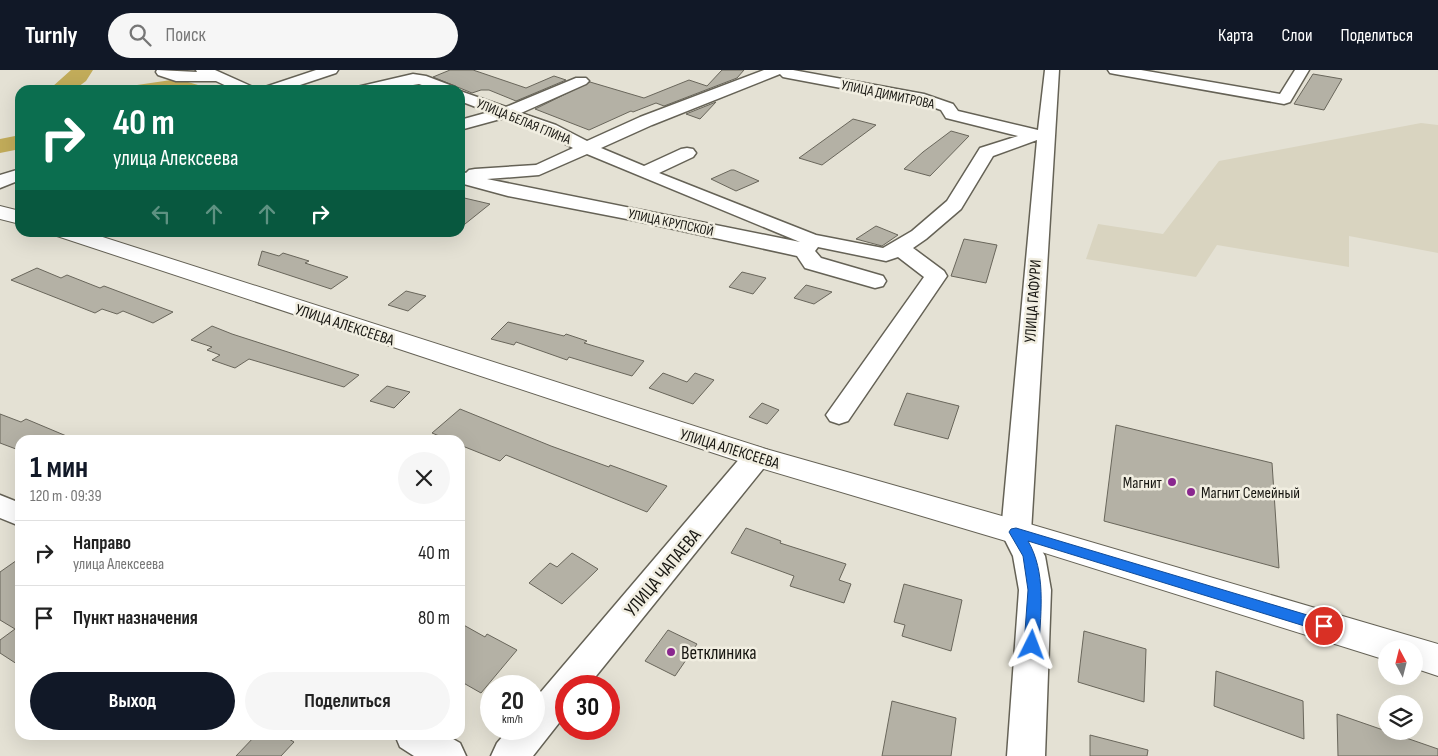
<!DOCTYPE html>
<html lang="ru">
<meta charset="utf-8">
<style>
body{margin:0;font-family:"Sofia Sans Condensed",sans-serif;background:#f6f6f6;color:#222;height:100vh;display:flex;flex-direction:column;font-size:19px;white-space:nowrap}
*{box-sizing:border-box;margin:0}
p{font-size:16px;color:#767676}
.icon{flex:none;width:28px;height:28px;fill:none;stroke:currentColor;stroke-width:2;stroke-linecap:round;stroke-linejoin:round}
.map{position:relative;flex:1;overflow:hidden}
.side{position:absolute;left:15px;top:365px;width:450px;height:305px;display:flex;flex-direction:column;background:#fff;border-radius:15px;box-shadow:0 5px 20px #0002}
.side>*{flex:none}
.banner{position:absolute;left:15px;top:15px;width:450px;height:152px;border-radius:15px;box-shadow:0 5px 20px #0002;background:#0b6e4f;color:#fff;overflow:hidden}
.needle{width:32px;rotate:353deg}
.fabs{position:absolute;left:1378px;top:570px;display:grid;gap:10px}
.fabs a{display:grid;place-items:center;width:45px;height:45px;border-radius:50%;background:#fff;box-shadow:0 5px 20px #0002;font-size:25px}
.speed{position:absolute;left:480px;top:605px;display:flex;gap:10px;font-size:25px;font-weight:700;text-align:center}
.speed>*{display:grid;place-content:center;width:65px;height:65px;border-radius:50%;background:#fff;box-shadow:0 5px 20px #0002;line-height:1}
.speed small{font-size:12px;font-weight:400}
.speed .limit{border:8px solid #d22;background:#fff;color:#111}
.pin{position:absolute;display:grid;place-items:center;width:42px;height:42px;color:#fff;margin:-21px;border:2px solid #fff;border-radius:50%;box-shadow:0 1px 5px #0007}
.me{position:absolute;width:55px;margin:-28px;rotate:3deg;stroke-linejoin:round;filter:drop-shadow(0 0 4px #0008)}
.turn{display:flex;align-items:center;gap:18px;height:105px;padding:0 15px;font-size:22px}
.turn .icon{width:65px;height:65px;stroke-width:2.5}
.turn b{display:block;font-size:35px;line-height:42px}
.lanes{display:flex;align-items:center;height:48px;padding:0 15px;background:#0003;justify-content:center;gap:25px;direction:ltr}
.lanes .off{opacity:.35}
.round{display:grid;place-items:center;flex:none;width:52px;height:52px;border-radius:26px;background:#f6f6f6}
.overview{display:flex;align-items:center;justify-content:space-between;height:85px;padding:0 15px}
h1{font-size:30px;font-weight:700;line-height:38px;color:#111827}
.action{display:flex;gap:10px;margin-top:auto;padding:10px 15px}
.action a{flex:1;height:58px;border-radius:30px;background:#111827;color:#fff;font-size:20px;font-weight:700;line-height:58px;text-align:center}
.action a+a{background:#f6f6f6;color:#222}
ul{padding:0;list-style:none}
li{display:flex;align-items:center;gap:15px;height:65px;padding:0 15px;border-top:1px solid #e0e0e0}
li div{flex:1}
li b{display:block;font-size:19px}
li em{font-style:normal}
header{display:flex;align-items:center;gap:30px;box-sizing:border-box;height:70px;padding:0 25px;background:#111827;color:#fff}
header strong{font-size:24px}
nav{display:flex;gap:28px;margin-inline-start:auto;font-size:18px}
.search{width:350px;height:45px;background:#f6f6f6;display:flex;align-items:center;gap:12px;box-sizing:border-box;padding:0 18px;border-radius:28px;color:#767676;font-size:19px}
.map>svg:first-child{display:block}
.built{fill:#d9d4c0}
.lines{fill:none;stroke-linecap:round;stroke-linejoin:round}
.river{fill:#c2ac5a;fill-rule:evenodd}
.building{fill:#b4b1a5;stroke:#69665b}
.minor-casing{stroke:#656256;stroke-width:3}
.major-casing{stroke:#656256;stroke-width:2}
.minor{fill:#fff;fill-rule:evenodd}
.major{fill:#fff;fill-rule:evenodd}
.route{fill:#1a73e8;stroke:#114b97}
.poi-dot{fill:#8a278f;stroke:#f1eee1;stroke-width:2}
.labels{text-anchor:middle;stroke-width:5;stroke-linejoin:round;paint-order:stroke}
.far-street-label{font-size:14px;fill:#171611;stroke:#f1eee1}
.street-label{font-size:16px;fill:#171611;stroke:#f1eee1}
.poi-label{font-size:16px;fill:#171611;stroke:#f1eee1;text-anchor:end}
.near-street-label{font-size:19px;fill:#171611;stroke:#f1eee1}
.near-poi-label{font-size:19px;fill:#171611;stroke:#f1eee1;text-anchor:start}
</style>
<header>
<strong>Turnly</strong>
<div class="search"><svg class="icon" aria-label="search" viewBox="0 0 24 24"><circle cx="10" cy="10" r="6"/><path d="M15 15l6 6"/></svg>Поиск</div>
<nav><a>Карта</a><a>Слои</a><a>Поделиться</a></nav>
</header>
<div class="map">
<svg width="1438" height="686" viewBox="0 0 1438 686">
<rect width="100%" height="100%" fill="#e4e1d4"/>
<!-- built -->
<path class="built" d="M 1421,53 L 1438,55 L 1438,183 L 1349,166 L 1349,197 L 1217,175 L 1196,207 L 1086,189 L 1098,154 L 1163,164 L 1219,91 Z"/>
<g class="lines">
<!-- river -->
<path class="river" d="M 71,0 L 93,0 L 86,11 L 78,17 L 80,20 L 54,20 L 52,17 Z
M 178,9 L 198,15 L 201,20 L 134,20 L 137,15 Z
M 20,65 L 20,79 L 0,83 L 0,69 Z"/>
</g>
<!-- building -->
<path class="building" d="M 450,0 L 473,0 L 526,18 L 554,6 L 566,10 L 516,31 L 489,20 L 481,20 L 472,23 L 433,7 Z
M 722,0 L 744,0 L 737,8 L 664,36 L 656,33 L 633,42 L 631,41 L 589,60 L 535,39 L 590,12 L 644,28 L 689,10 L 707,16 Z
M 1313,4 L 1342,9 L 1324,40 L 1294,34 Z
M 716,32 L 700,49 L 686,44 Z
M 853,49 L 876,55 L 822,95 L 799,88 Z
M 951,61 L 969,66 L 930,106 L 904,99 L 923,82 Z
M 731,100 L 734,100 L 759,111 L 736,121 L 711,109 Z
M 460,127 L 490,134 L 460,158 Z
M 876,156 L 898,165 L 882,176 L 856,169 Z
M 964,169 L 997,175 L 986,213 L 951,206 Z
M 262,181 L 279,186 L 283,183 L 309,191 L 305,193 L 348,207 L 331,219 L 258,195 Z
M 37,198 L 61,208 L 67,205 L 100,218 L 104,216 L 173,242 L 153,253 L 123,241 L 117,244 L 102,239 L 95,243 L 11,210 Z
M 742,202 L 766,208 L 753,224 L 729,217 Z
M 806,215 L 832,222 L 814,234 L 794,228 Z
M 406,221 L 426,226 L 408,241 L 388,235 Z
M 508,252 L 564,266 L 566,264 L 587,271 L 584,273 L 644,291 L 632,306 L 569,287 L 567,290 L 516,272 L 514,275 L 491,269 Z
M 212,256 L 232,264 L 359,305 L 344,317 L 249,289 L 235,298 L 212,290 L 220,285 L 207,280 L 212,277 L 191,270 Z
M 663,303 L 687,312 L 695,303 L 714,310 L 693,334 L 649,318 Z
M 387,316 L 410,322 L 394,338 L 370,331 Z
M 907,323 L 959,336 L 948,369 L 894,355 Z
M 762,333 L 779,340 L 767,354 L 749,347 Z
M 460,339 L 551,376 L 609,397 L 610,395 L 667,416 L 647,442 L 506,385 L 500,391 L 460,375 L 460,370 L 449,370 L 432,363 Z
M 0,344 L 21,352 L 26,349 L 76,370 L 20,370 L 20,377 L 16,379 L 0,373 Z
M 1116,355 L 1272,393 L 1279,498 L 1104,451 Z
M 746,458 L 781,471 L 780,473 L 846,494 L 839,510 L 851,514 L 844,533 L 790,516 L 794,506 L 731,483 Z
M 572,483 L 598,499 L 562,534 L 529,513 L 550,493 L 557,497 Z
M 20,488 L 20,596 L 0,583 L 0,570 L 15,559 L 0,550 L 0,502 Z
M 904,514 L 962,530 L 951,581 L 902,566 L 905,555 L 894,552 Z
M 460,553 L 485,567 L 487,564 L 517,580 L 481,623 L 460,611 Z
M 668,560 L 697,574 L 675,606 L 645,591 Z
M 1084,561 L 1146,579 L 1144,632 L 1078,612 Z
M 1216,601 L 1303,631 L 1304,669 L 1214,636 Z
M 892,631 L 956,648 L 951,686 L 882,686 Z
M 1337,644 L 1438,679 L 1438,686 L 1338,686 Z
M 256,665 L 282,665 L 294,672 L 281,686 L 236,686 Z
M 1090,665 L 1148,680 L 1147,686 L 1090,686 Z"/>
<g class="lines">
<defs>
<path id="minor" d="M 157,0 L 197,2 L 196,0 L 215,0 L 253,17 L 256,20 L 235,20 L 216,11 L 176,11 L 158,5 L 156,2 Z
M 316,0 L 338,0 L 336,3 L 285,20 L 262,20 L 265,17 Z
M 764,0 L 793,0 L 924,24 L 953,34 L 958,41 L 1038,60 L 1045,0 L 1059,0 L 1031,462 L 1045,486 L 1051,520 L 1045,686 L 1007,686 L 1019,520 L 1013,486 L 1001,462 L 1037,70 L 993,86 L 961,139 L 926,169 L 913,178 L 944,201 L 947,206 L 848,351 L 839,354 L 830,351 L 826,345 L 924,207 L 898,187 L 886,191 L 818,177 L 815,181 L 821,188 L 883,206 L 886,211 L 883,216 L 875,218 L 805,198 L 797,186 L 637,151 L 508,126 L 460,113 L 460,101 L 466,103 L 469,100 L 475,99 L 536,95 L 573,78 L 544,63 L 504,48 L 460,60 L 460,50 L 489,42 L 460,31 L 460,21 L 506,37 L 576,8 L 586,8 L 589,11 L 586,14 L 521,43 L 556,55 L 587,71 L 640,47 ZM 780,4 L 783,7 L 788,8 L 921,33 L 941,40 L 946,48 L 1018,66 L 980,78 L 947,131 L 912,161 L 883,178 L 816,165 L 659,103 L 693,87 L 696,83 L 693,79 L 687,78 L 681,79 L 644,96 L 601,78 L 652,55 ZM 587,84 L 800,172 L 487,109 L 539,105 Z
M 1108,0 L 1141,0 L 1280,24 L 1295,0 L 1309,0 L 1290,32 L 1284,34 L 1115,4 L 1110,3 Z
M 413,4 L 426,6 L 455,17 L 458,20 L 436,20 L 419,14 L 383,20 L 354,20 L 357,17 Z
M 20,99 L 20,110 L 0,118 L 0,105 Z
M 757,377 L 767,380 L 771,387 L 767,394 L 588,616 L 566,616 L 566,644 L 533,686 L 491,686 L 497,673 L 509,659 L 534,659 L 534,630 L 747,380 Z
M 0,425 L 20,433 L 20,456 L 0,448 Z
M 395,665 L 446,665 L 460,673 L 466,686 L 414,686 L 400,677 Z"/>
<path id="major" d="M 0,136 L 20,141 L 20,154 L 0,149 Z
M 54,162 L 87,162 L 766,379 L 1016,450 L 1438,574 L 1438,606 L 1414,598 L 1414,579 L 1386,579 L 1386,590 L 1016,474 L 747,394 L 57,166 Z"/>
</defs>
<!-- minor casing -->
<use href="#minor" class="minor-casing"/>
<!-- major casing -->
<use href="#major" class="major-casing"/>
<!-- minor -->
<use href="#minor" class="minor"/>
<!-- major -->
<use href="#major" class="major"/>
</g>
<!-- route -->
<path class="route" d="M 1016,458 L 1324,550 L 1329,551 L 1332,556 L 1329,560 L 1324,562 L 1028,471 C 1046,502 1041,540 1039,575 L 1037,580 L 1032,582 L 1027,580 L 1024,575 L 1028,520 L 1023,486 L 1009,462 L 1011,459 Z"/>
<!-- markers -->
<g class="poi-dot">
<circle cx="1172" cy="412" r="5"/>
<circle cx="1191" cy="422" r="5"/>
<circle cx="671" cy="582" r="5"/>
</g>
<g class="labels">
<!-- far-street labels -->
<g class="far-street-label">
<text transform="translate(888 24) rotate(12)" y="5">УЛИЦА ДИМИТРОВА</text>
<text transform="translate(524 51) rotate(22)" y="5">УЛИЦА БЕЛАЯ ГЛИНА</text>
<text transform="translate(671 152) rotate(12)" y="5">УЛИЦА КРУПСКОЙ</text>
</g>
<!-- street labels -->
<g class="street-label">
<text transform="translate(1032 231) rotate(-86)" y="6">УЛИЦА ГАФУРИ</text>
<text transform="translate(345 254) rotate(18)" y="6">УЛИЦА АЛЕКСЕЕВА</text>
<text transform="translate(730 378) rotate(17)" y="6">УЛИЦА АЛЕКСЕЕВА</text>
</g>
<!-- poi labels -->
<g class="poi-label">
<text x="1162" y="418">Магнит</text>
<text x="1201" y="428" text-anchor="start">Магнит Семейный</text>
</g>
<!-- near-street labels -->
<g class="near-street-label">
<text transform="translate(662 502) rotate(-50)" y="7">УЛИЦА ЧАПАЕВА</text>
</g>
<!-- near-poi labels -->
<g class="near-poi-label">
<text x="681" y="589">Ветклиника</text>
</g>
</g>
</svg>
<div class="fabs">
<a><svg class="needle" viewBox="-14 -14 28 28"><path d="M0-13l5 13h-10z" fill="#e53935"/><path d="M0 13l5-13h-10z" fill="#767676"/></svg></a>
<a><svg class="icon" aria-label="layers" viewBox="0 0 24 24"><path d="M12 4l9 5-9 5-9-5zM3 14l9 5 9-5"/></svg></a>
</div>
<div class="speed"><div>20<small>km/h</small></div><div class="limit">30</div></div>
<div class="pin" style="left:1324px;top:556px;background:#d93025"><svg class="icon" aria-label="arrive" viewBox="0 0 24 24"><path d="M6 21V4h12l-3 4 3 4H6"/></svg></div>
<svg class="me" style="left:1032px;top:575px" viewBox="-20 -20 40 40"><path d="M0-17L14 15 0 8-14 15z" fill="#1a73e8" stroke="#fff" stroke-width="4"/></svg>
<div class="banner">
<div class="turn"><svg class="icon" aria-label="right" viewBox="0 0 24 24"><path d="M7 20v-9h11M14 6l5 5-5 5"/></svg><div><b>40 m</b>улица Алексеева</div></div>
<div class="lanes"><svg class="icon off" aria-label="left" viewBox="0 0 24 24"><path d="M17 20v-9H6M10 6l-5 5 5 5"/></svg><svg class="icon off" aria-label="ahead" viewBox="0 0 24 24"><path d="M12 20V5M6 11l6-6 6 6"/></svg><svg class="icon off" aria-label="ahead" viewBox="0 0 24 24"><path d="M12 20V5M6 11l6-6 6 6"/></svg><svg class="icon" aria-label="right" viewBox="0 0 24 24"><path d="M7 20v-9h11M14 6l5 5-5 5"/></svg></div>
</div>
<section class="side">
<div class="overview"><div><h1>1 мин</h1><p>120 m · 09:39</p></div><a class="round"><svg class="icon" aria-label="close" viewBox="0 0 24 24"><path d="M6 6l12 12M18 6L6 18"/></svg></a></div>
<ul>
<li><svg class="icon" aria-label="right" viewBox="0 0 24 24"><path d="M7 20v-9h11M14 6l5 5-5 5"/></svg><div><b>Направо</b><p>улица Алексеева</p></div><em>40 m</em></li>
<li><svg class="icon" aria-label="arrive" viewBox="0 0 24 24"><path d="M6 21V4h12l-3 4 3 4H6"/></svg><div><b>Пункт назначения</b></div><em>80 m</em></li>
</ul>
<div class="action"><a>Выход</a><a>Поделиться</a></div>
</section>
</div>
